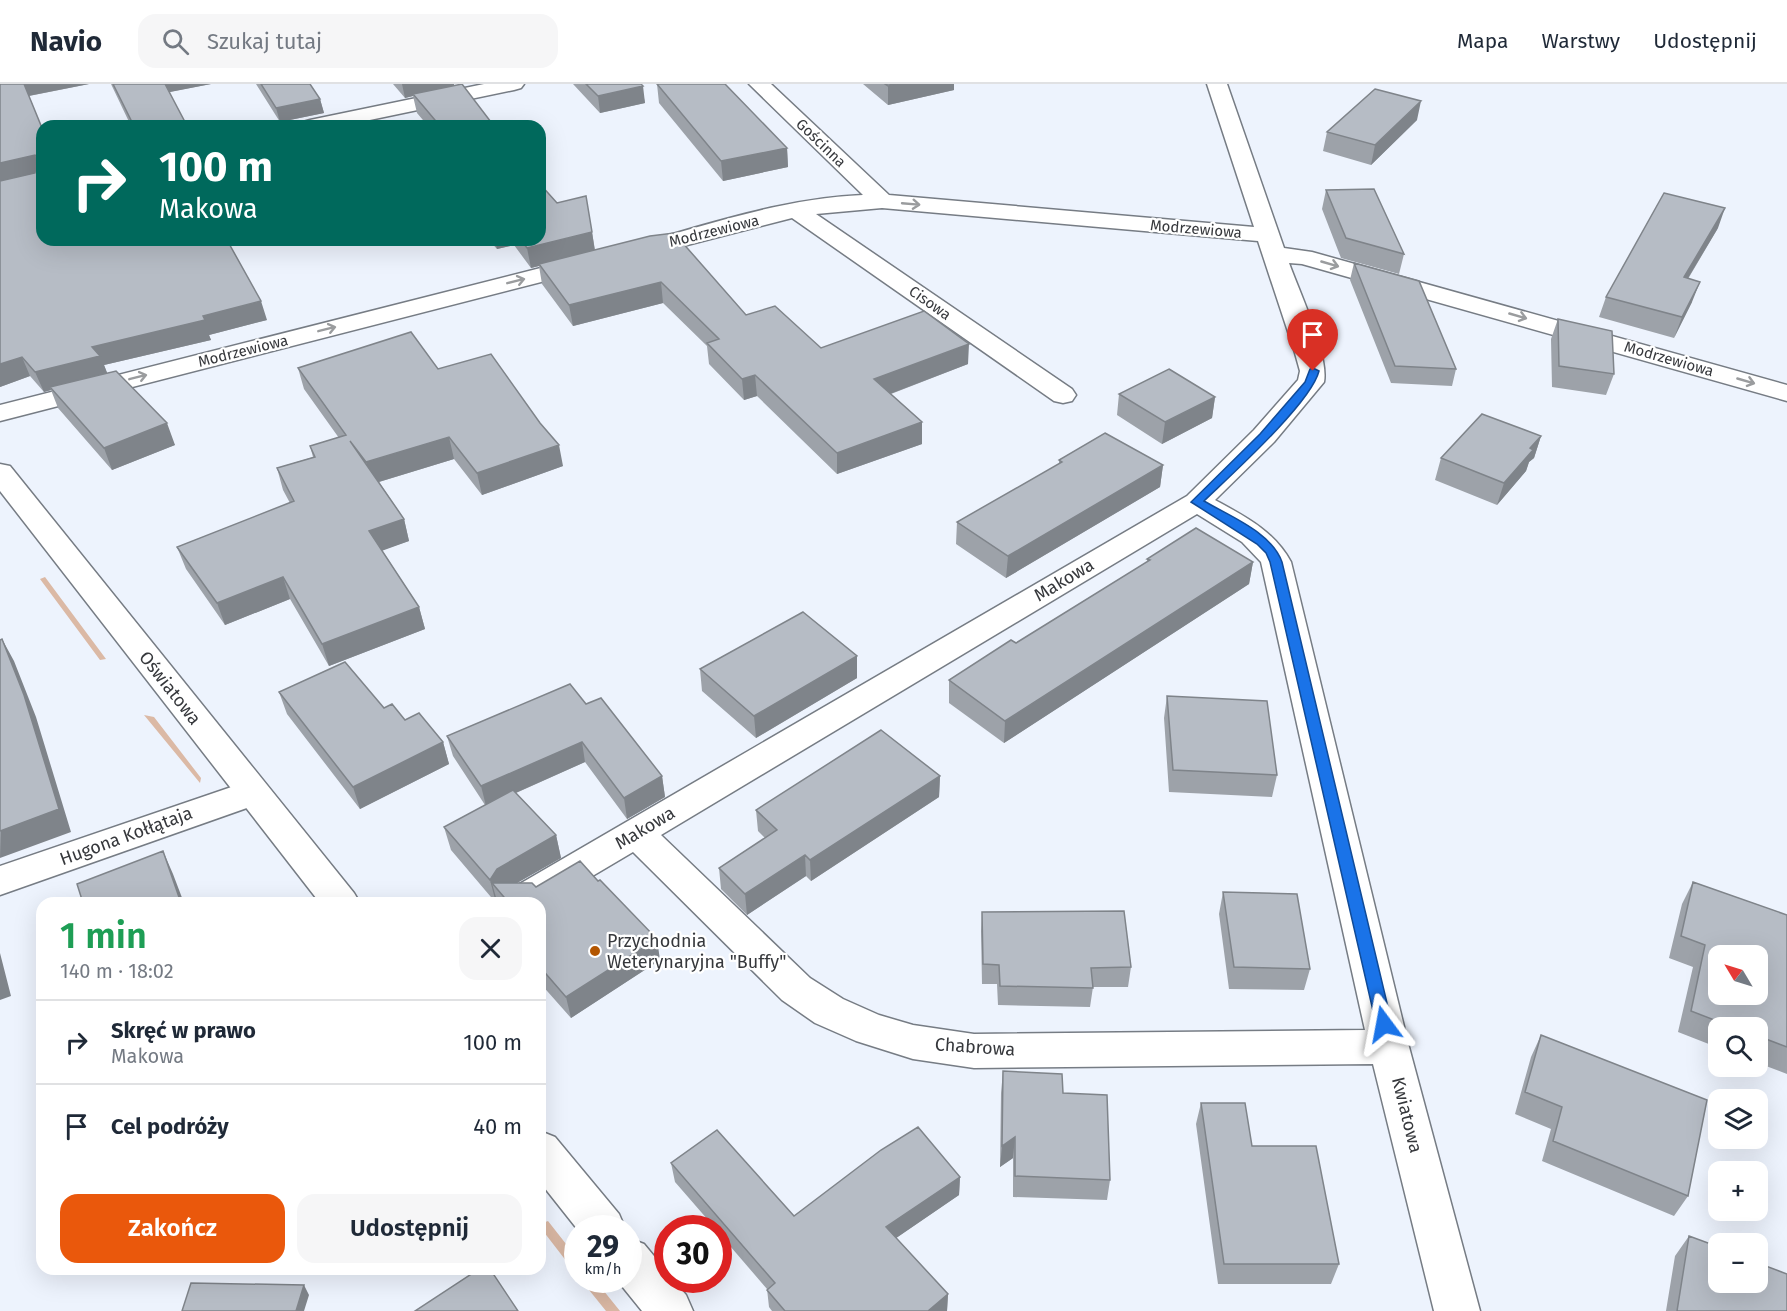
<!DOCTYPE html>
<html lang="pl">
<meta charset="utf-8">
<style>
body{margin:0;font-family:"Fira Sans",sans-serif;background:#f6f6f7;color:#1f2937;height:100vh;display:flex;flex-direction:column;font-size:22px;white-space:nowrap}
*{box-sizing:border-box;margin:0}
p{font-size:20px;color:#747a83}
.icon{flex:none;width:33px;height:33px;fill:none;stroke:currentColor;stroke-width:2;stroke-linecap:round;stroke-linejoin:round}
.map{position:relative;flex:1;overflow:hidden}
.details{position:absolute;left:36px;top:813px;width:510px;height:378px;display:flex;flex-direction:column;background:#fff;border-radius:18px;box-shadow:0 6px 24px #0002}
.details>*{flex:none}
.guide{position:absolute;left:36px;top:36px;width:510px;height:126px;border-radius:18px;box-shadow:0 6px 24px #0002;background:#00695c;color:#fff;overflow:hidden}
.needle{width:39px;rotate:308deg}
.tools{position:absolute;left:1708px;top:861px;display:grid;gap:12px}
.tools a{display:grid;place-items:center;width:60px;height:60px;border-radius:12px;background:#fff;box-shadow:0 6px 24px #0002;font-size:30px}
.speed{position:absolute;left:564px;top:1131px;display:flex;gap:12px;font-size:30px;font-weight:700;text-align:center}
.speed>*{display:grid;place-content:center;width:78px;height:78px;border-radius:50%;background:#fff;box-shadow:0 6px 24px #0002;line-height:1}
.speed small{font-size:15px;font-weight:400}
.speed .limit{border:9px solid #d22;background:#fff;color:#111}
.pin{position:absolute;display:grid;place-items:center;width:51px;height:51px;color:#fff;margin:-62px -26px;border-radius:50% 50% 50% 0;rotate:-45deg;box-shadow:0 0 6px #0007}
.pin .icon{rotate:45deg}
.me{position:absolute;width:66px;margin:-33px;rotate:347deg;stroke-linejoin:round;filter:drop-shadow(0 0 4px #0008)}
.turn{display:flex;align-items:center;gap:21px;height:126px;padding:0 24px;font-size:27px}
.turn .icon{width:78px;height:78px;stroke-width:2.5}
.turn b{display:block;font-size:42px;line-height:51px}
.round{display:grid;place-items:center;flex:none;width:63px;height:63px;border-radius:18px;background:#f6f6f7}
.overview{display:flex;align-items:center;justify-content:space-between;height:102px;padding:0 24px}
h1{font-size:36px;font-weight:600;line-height:45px;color:#1e9e55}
.action{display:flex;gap:12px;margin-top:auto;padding:12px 24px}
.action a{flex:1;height:69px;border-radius:18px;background:#ea580c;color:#fff;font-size:24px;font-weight:600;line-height:69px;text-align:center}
.action a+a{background:#f6f6f7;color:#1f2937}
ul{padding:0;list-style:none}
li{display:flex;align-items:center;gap:18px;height:84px;padding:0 24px;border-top:2px solid #e0e1e3}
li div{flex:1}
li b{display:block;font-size:22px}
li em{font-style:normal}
header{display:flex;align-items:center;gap:36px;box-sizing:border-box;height:84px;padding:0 30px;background:#fff;border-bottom:2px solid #e0e1e3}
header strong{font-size:28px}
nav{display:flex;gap:33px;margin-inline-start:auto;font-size:21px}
.search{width:420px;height:54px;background:#f6f6f7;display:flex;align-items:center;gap:15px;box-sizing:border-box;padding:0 21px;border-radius:18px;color:#747a83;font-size:22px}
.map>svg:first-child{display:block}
.green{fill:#dbb9a5}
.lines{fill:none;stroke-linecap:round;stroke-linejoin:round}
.minor-casing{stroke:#767c84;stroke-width:3}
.tertiary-casing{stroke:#767c84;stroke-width:3}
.minor{fill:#fff;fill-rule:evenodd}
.tertiary{fill:#fff;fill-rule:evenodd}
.wall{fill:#9da2a9}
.shaded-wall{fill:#7f848a}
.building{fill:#b6bcc5;stroke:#7f848a;stroke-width:1.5;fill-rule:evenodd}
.oneway{stroke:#9a9c9e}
.route{fill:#1a73e8;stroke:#114b97;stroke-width:1.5}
.poi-dot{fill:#b35600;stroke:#fff;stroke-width:2}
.labels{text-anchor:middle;stroke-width:4.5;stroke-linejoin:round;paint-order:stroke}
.far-street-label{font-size:15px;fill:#36383c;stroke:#fff}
.street-label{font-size:18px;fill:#36383c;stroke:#fff}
.poi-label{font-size:18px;fill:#36383c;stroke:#fff;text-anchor:start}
</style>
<header>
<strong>Navio</strong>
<div class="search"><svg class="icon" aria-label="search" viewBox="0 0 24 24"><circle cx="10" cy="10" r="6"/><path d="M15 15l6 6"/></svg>Szukaj tutaj</div>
<nav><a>Mapa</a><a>Warstwy</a><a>Udostępnij</a></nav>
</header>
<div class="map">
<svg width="1787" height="1227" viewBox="0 0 1787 1227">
<rect width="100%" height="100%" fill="#edf3fd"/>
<!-- green -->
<path class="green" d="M 45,493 L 106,575 L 100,576 L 40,495 Z
M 144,631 L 154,633 L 201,694 L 200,699 Z
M 548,1137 L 577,1174 L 577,1191 L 540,1143 L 540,1140 Z
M 581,1196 L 595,1196 L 620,1227 L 606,1227 Z"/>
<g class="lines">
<defs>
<path id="minor" d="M 484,0 L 524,0 L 521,4 L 514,6 L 341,42 L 299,42 L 303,38 L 310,36 Z
M 749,0 L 771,0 L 889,111 L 1254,143 L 1207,0 L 1227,0 L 1284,164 L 1312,168 L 1787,301 L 1787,317 L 1302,180 L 1289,179 C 1299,207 1329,271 1324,298 L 1274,358 L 1215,416 C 1246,433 1274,447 1291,478 L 1409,963 L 1480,1227 L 1434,1227 L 1373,980 L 974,984 L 913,975 L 856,957 L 815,939 L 782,916 L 633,768 L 540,823 L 540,819 L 498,819 L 504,809 L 1187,412 L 1254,346 L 1298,296 L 1300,287 L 1295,269 L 1258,157 L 882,124 L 816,130 L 1072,305 L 1076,311 L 1072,317 L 1063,319 L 1054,317 L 792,134 L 637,174 L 629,172 L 625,167 L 629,162 C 705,142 783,114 863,111 ZM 1197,430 L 1242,458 L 1261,478 L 1365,946 L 974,950 L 913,941 L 879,931 L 843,915 L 810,894 L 661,751 Z
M 584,173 L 592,175 L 596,180 L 592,185 L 0,337 L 0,321 Z
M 252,696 L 264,700 L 269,709 L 264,718 L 0,811 L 0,782 Z"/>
<path id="tertiary" d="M 0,380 L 10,382 L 354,809 L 360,819 L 320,819 L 0,407 Z
M 540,1047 L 555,1053 L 619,1130 L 625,1144 L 578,1146 L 540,1098 Z
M 628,1154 L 644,1160 L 668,1189 L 668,1196 L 673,1196 L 686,1211 L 693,1227 L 642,1227 L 617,1196 L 628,1196 Z"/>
</defs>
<!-- minor casing -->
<use href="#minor" class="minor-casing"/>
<!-- tertiary casing -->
<use href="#tertiary" class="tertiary-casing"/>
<!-- minor -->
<use href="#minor" class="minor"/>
<!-- tertiary -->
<use href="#tertiary" class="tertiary"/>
</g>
<!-- wall -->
<path class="wall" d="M 0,0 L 89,0 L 29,12 L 42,44 L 42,156 L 267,236 L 209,251 L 211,256 L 104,281 L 107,289 L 175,361 L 112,386 L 58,324 L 51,306 L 44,308 L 30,292 L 0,303 Z
M 111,0 L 211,0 L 169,8 L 186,42 L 131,42 Z
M 256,0 L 310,0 L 320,15 L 324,29 L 280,38 Z
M 393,0 L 454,0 L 454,1 L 494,42 L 428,42 L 417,29 L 413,12 L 405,14 Z
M 573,0 L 641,0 L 645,19 L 600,29 Z
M 657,0 L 787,64 L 788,83 L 723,97 L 659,19 Z
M 863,0 L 954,0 L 954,6 L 888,21 Z
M 1417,36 L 1371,81 L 1323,67 L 1327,48 Z
M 1326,106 L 1404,170 L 1399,190 L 1341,174 L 1322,125 Z
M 557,119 L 592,148 L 595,166 L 821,264 L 968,280 L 891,310 L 922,338 L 922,360 L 837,390 L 757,312 L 744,316 L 709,280 L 707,262 L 663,219 L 573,242 L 542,200 L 539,182 L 531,184 L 514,161 L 497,165 L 489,156 L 540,156 Z
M 1718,144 L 1688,195 L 1692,218 L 1674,254 L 1599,233 L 1606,213 Z
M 1354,179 L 1456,285 L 1452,302 L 1391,299 L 1350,196 Z
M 1558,235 L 1614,290 L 1606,311 L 1552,303 L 1551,255 Z
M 298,284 L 438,285 L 563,382 L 482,411 L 454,375 L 379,398 L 404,435 L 409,457 L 382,466 L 419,523 L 425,545 L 329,582 L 290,515 L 225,541 L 186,485 L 177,463 L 290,419 L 283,406 L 277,384 L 313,373 L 310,362 L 339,354 L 304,305 Z
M 1119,310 L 1215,313 L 1212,334 L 1162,360 L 1117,331 Z
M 1541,352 L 1534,374 L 1529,378 L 1526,387 L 1497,421 L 1435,396 L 1441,374 Z
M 1059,376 L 1163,381 L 1160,403 L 1006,494 L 956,460 L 957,438 L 1059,380 Z
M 1147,475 L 1253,478 L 1249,500 L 1004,659 L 949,619 L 949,596 L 1016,559 L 1147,478 Z
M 857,572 L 857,594 L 756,654 L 702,607 L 700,585 Z
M 279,608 L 384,624 L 443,658 L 449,680 L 360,725 L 287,630 Z
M 1167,612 L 1277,691 L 1272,713 L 1169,708 L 1164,634 Z
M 586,620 L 662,692 L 665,713 L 627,735 L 585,678 L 516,709 L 556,751 L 561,774 L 516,799 L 536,803 L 660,876 L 571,934 L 540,899 L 540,819 L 498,819 L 497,817 L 496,819 L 451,766 L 444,743 L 485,721 L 453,672 L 447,652 Z
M 940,692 L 939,713 L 811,797 L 806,792 L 747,831 L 721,805 L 719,784 L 765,754 L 758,747 L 756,726 Z
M 1693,798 L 1787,831 L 1787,990 L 1758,979 L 1758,944 L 1719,944 L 1719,964 L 1678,948 L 1693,883 L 1669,874 L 1682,820 Z
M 1223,808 L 1310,885 L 1304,906 L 1229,905 L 1219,830 Z
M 982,828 L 1131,883 L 1128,903 L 1093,903 L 1090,923 L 998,921 L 997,900 L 982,900 L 981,847 Z
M 1541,951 L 1688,1112 L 1674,1132 L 1542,1077 L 1551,1045 L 1515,1030 L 1531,973 Z
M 1003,987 L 1110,1096 L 1107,1116 L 1013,1113 L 1013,1074 L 1000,1083 L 1001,1009 Z
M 1201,1019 L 1252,1062 L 1339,1180 L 1331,1200 L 1218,1200 L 1196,1040 Z
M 671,1079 L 794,1132 L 960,1093 L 959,1111 L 896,1154 L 948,1210 L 947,1227 L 772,1227 L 769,1223 L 767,1205 L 718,1148 L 718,1144 L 715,1144 L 675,1098 Z
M 1689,1152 L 1787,1227 L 1666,1227 L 1675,1172 Z"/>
<!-- shaded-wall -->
<path class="shaded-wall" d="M 24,0 L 89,0 L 28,12 Z
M 163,0 L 211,0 L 165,9 Z
M 402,0 L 454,0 L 454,4 L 413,10 L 413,12 L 405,14 Z
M 897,0 L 954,0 L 954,6 L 888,21 L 888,2 Z
M 643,2 L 645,19 L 600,29 L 598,12 Z
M 320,15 L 324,29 L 280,38 L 276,24 Z
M 1421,17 L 1417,36 L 1371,81 L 1375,61 Z
M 185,38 L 186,42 L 166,42 Z
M 787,64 L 788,83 L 723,97 L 721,77 Z
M 35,71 L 42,89 L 0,98 L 0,79 Z
M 1725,124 L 1718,144 L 1676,214 L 1684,193 Z
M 592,148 L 595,168 L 539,180 L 539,182 L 531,184 L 527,164 Z
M 495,156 L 513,156 L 514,161 L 497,165 Z
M 661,198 L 663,219 L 573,242 L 569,221 Z
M 1700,198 L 1692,218 L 1674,254 L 1682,233 Z
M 261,217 L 267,236 L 209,251 L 211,256 L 104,281 L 108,291 L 50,303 L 51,306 L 44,308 L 35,288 L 92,263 L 203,232 Z
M 969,260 L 968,280 L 874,316 L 874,295 Z
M 22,273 L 30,292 L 0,303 L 0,280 Z
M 755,291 L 757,312 L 744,316 L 742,295 Z
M 1215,313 L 1212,334 L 1162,360 L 1165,338 Z
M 922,338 L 922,360 L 837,390 L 837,369 Z
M 167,339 L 175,361 L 112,386 L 104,364 Z
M 1541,352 L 1534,374 L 1529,378 L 1526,387 L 1497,421 L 1504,399 L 1530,364 Z
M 449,353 L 454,375 L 372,400 L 366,378 Z
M 559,361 L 563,382 L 482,411 L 477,389 Z
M 1163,381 L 1160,403 L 1006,494 L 1008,472 Z
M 404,435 L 409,457 L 376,469 L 369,447 Z
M 1253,478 L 1249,500 L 1004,659 L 1005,637 Z
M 283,493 L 290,515 L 225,541 L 217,519 Z
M 419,523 L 425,545 L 329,582 L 322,560 Z
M 2,555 L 14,577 L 36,633 L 71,748 L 0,774 Z
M 857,572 L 857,594 L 756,654 L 754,632 Z
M 443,658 L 449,680 L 360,725 L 353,703 Z
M 582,658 L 585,678 L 486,722 L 481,702 Z
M 662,692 L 665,713 L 627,735 L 624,714 Z
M 940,692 L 939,713 L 811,797 L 810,776 Z
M 556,751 L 561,774 L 503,807 L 492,799 L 497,817 L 496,819 L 490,796 L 497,785 Z
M 163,767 L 173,790 L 184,819 L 181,819 Z
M 805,771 L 806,792 L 747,831 L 745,810 Z
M 657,855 L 660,876 L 571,934 L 566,913 Z
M 0,869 L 11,912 L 0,916 Z
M 1015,1053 L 1013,1074 L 1000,1083 L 1002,1062 Z
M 960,1093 L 959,1111 L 886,1161 L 886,1143 Z
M 248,1185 L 256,1185 L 250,1188 Z
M 304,1201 L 309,1211 L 304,1227 L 296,1227 Z
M 948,1210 L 947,1227 L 928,1227 Z"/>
<!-- building -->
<path class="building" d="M 0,0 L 24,0 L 42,44 L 42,156 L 227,156 L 261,217 L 203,232 L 205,236 L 92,263 L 100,272 L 35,288 L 22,273 L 0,280 L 0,97 L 35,89 L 37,73 L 35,71 L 0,79 Z
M 113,0 L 165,0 L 185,38 L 166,42 L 134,42 Z
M 261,0 L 310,0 L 320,15 L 276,24 Z
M 462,0 L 494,42 L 440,42 L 413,10 Z
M 586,0 L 641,0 L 643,2 L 598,12 Z
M 657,0 L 725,0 L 787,64 L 721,77 Z
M 885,0 L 897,0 L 888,2 Z
M 1375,5 L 1421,17 L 1375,61 L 1327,48 Z
M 540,100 L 557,119 L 586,112 L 592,148 L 527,164 L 521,156 L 540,156 Z
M 1374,105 L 1404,170 L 1346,154 L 1326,106 Z
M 1664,109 L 1725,124 L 1684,193 L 1700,198 L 1682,233 L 1606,213 Z
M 674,149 L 746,231 L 775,222 L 821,264 L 924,227 L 969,260 L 874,295 L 922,338 L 837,369 L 755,291 L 742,295 L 707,259 L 719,255 L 661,198 L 569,221 L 539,180 L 650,152 Z
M 1354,179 L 1419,197 L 1456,285 L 1395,282 Z
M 1558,235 L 1612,247 L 1614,290 L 1559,282 Z
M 411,248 L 438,285 L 491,270 L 540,339 L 559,361 L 477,389 L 449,353 L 366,378 L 350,357 L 404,435 L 369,447 L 419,523 L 322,560 L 283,493 L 217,519 L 177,463 L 294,417 L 277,384 L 315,373 L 310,362 L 346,351 L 298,284 Z
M 1169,285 L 1215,313 L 1165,338 L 1119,310 Z
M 116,287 L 167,339 L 104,364 L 50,303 Z
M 1482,330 L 1541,352 L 1530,364 L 1533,366 L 1504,399 L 1441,374 Z
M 1105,349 L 1163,381 L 1008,472 L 957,438 L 1062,378 L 1059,376 Z
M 1196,444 L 1253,478 L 1005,637 L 949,596 L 1011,556 L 1016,559 L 1150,476 L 1147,475 Z
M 803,528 L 857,572 L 754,632 L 700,585 Z
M 2,555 L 24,611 L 59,725 L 0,747 L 0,556 Z
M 345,578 L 384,624 L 392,620 L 405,636 L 419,629 L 443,658 L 353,703 L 279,608 Z
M 570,600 L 586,620 L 601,614 L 662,692 L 624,714 L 582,658 L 481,702 L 447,652 Z
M 1167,612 L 1267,617 L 1277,691 L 1173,686 Z
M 881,646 L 940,692 L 810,776 L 805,771 L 745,810 L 719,784 L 777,746 L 756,726 Z
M 513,706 L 556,751 L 497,785 L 490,796 L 444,743 Z
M 163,767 L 181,819 L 83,819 L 77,800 Z
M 580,777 L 598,797 L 600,796 L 657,855 L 566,913 L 540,883 L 540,819 L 509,819 L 492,799 L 532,799 L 536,803 Z
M 1693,798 L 1787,831 L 1787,963 L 1758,952 L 1758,944 L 1735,944 L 1691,927 L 1705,861 L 1681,852 ZM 1719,872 L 1758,872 L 1758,910 L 1719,910 Z
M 1223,808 L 1297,810 L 1310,885 L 1234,883 Z
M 1124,827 L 1131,883 L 1091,884 L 1093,904 L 1000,902 L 999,881 L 983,880 L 982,828 Z
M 1541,951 L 1707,1016 L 1688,1112 L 1553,1057 L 1562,1023 L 1525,1008 Z
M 1003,987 L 1062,990 L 1063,1009 L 1107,1011 L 1110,1096 L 1015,1092 L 1015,1053 L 1002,1062 Z
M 1201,1019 L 1245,1019 L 1252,1062 L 1316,1062 L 1339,1180 L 1224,1180 Z
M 918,1043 L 960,1093 L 886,1143 L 948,1210 L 928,1227 L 785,1227 L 767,1206 L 775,1199 L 671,1079 L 717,1046 L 794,1132 L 881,1066 Z
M 1689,1152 L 1719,1163 L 1719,1198 L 1758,1198 L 1758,1179 L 1787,1190 L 1787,1227 L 1677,1227 Z
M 479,1185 L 490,1185 L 518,1227 L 415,1227 Z
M 191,1199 L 304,1201 L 296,1227 L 182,1227 Z"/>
<!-- one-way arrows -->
<defs><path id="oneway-shaft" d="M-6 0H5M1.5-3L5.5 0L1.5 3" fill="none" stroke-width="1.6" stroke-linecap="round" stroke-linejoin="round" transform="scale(1.5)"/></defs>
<g class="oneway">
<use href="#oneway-shaft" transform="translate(911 120) rotate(5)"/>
<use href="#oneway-shaft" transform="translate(1330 180) rotate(16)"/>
<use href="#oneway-shaft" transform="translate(516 197) rotate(-14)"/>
<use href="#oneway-shaft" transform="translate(1518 232) rotate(16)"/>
<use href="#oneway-shaft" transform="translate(327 245) rotate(-14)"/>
<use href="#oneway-shaft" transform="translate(138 293) rotate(-14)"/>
<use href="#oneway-shaft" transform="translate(1746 297) rotate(16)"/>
</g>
<!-- route -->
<path class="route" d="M 1313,284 L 1319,287 C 1311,319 1231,391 1204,417 C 1231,433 1271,448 1282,478 L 1392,940 L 1390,945 L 1384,947 L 1378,945 L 1376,940 L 1270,478 L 1266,469 L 1257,460 L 1191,418 L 1260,350 L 1305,298 L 1310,285 Z"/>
<!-- markers -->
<circle class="poi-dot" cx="595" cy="867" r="6"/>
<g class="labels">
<!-- far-street labels -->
<g class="far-street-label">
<text transform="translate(821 59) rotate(44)" y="5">Gościnna</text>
<text transform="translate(1196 145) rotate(5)" y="5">Modrzewiowa</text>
<text transform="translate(714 147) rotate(-14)" y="5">Modrzewiowa</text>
<text transform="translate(930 219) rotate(35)" y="5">Cisowa</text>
<text transform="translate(243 267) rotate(-14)" y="5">Modrzewiowa</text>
<text transform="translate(1669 275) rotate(16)" y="5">Modrzewiowa</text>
</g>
<!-- street labels -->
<g class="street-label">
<text transform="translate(1064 496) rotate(-31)" y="6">Makowa</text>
<text transform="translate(170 604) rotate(52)" y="6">Oświatowa</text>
<text transform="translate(645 744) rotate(-31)" y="6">Makowa</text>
<text transform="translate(126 752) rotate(-20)" y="6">Hugona Kołłątaja</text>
<text transform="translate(975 963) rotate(4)" y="6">Chabrowa</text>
<text transform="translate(1407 1031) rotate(76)" y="6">Kwiatowa</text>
</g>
<!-- poi labels -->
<g class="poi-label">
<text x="607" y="863">Przychodnia<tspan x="607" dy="21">Weterynaryjna "Buffy"</tspan></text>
</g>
</g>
</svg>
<div class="tools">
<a><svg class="needle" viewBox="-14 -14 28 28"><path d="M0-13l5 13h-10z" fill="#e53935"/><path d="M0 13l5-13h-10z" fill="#747a83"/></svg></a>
<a><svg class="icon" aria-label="search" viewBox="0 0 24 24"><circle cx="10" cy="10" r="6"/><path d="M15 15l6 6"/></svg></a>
<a><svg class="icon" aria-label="layers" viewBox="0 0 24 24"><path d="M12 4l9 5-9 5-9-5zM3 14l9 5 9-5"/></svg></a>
<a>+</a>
<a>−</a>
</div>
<div class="speed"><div>29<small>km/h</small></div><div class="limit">30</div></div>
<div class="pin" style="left:1313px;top:287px;background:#d93025"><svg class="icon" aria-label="arrive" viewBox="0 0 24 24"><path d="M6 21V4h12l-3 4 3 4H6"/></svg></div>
<svg class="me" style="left:1384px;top:940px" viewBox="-20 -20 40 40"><path d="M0-17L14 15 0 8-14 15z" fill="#1a73e8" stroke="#fff" stroke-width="4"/></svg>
<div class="guide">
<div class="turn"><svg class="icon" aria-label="right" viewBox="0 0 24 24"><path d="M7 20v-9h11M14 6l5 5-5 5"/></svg><div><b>100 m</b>Makowa</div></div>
</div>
<section class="details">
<div class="overview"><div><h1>1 min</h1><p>140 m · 18:02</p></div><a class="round"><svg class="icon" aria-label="close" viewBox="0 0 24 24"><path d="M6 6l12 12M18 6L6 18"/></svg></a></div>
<ul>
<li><svg class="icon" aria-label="right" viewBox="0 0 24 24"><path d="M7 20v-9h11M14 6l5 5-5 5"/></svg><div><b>Skręć w prawo</b><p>Makowa</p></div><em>100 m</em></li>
<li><svg class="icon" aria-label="arrive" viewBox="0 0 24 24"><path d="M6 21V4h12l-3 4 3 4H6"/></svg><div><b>Cel podróży</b></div><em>40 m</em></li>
</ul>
<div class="action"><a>Zakończ</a><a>Udostępnij</a></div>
</section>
</div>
